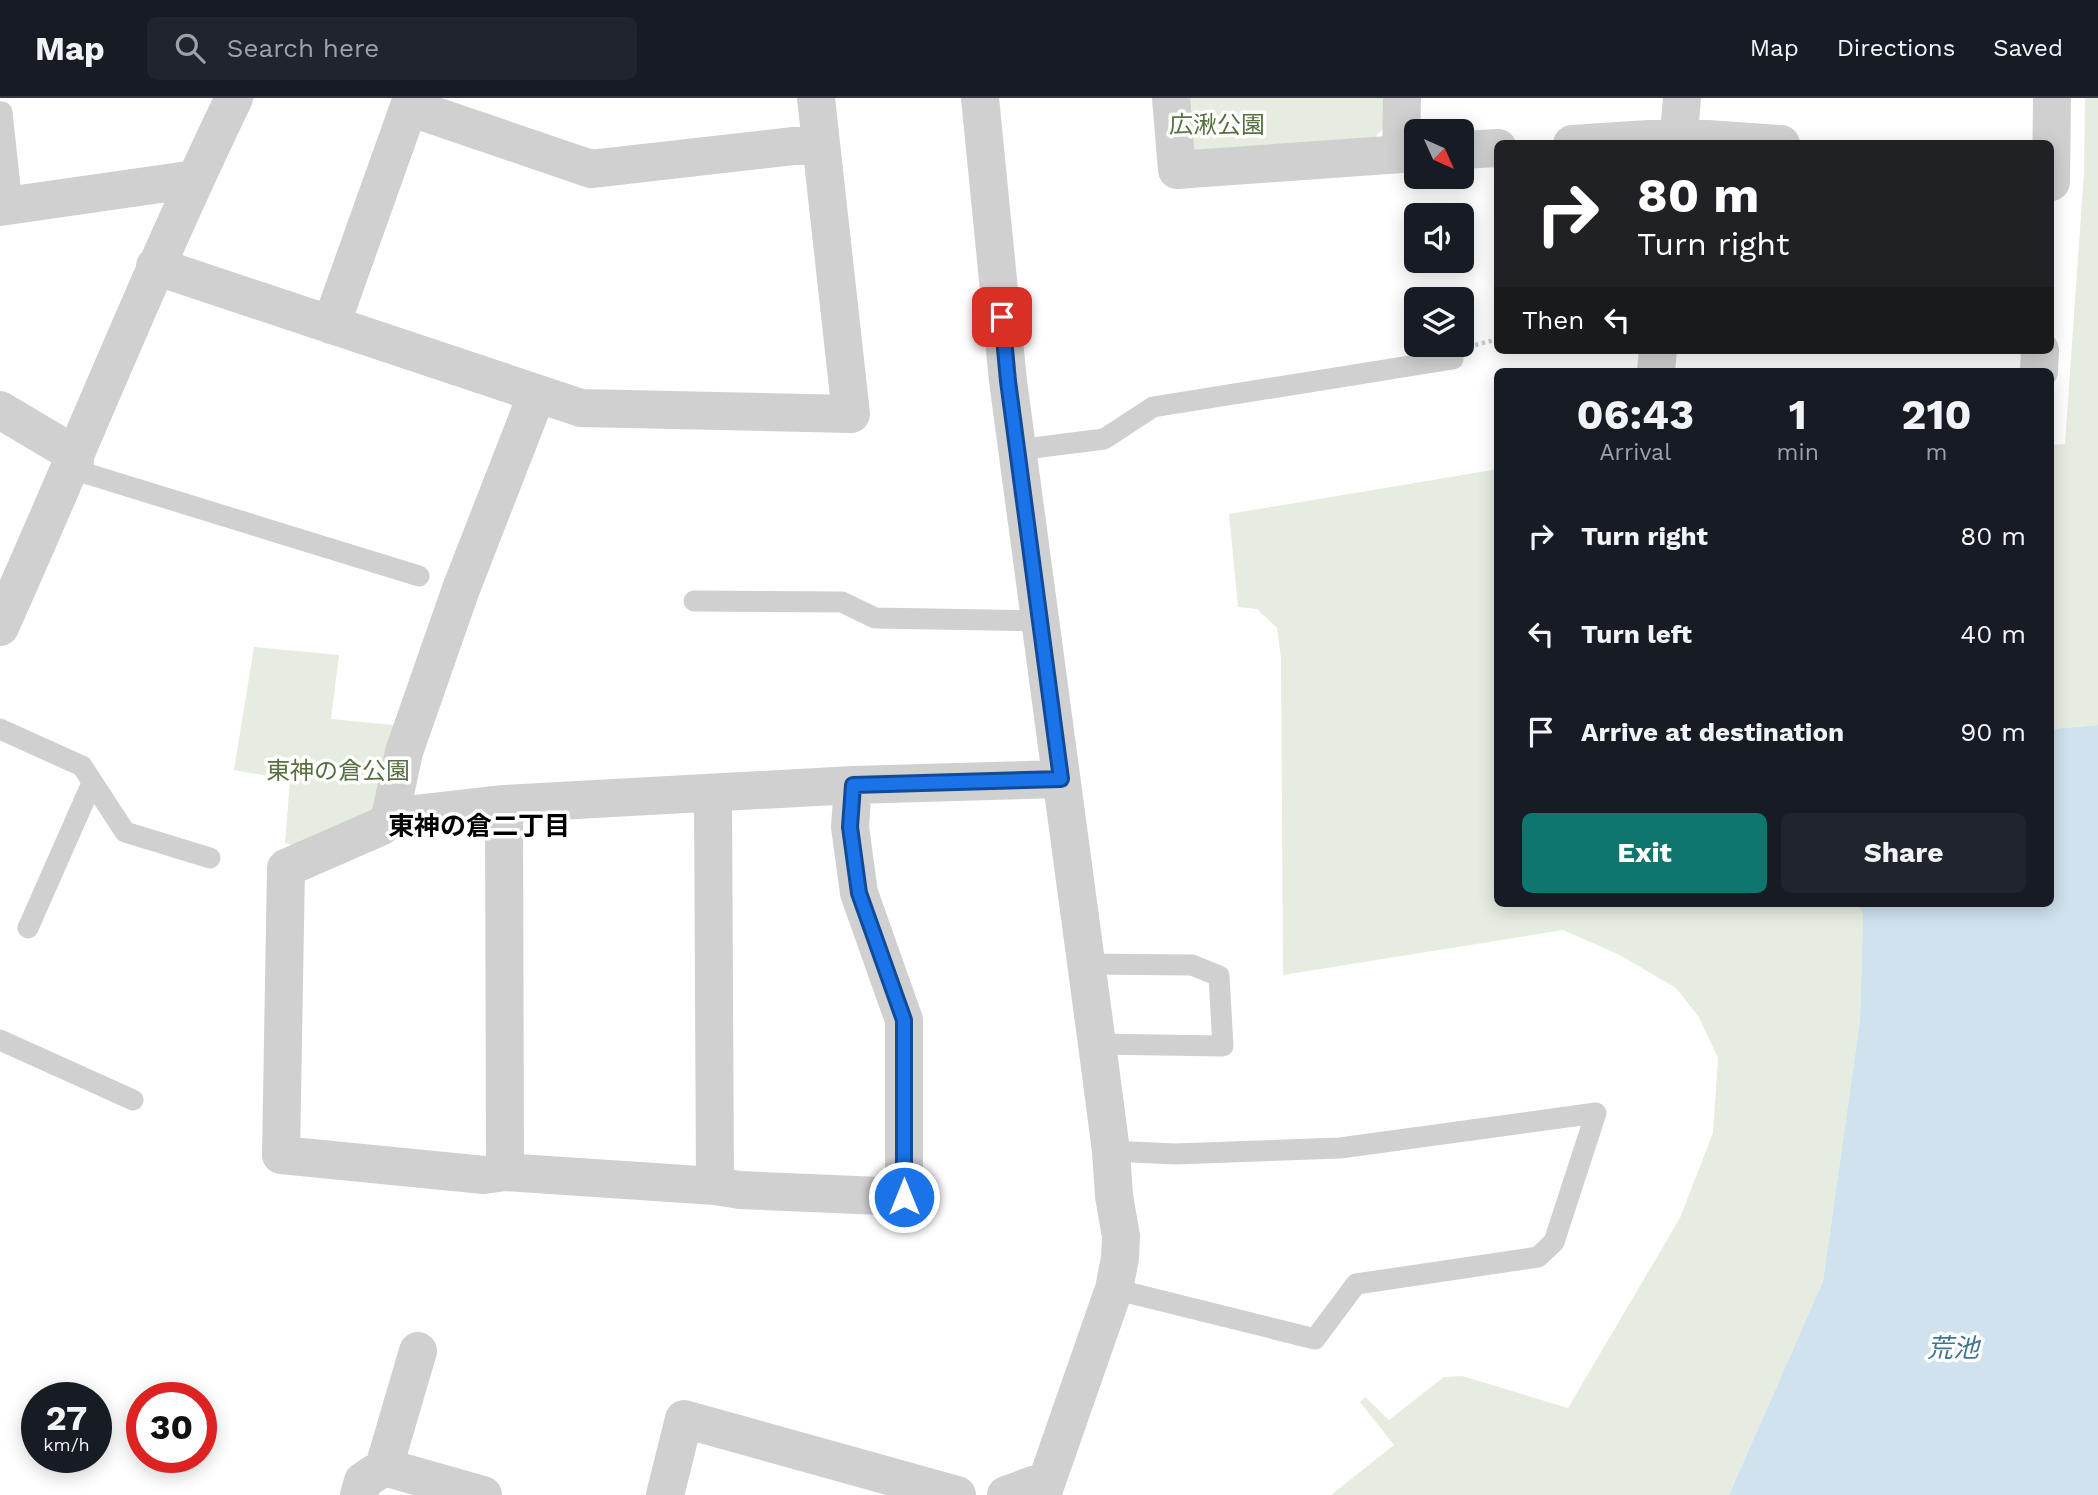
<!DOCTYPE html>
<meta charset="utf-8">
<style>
body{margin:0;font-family:"Work Sans","Noto Sans JP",sans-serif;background:#20242c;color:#f1f3f6;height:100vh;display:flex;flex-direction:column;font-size:26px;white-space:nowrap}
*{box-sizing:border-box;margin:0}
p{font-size:23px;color:#9ea1a6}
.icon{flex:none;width:38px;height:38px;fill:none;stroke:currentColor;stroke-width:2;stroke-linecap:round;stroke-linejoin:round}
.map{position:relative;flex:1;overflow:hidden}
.sheet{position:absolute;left:1494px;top:270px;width:560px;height:539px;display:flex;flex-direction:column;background:#171b24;border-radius:10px;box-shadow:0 4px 18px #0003}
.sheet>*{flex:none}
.top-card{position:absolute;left:1494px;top:42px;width:560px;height:214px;border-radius:10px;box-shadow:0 4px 18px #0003;background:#202124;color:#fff;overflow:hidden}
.needle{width:46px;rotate:135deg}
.buttons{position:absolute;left:1404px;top:21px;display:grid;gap:14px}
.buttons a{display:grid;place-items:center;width:70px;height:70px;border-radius:10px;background:#171b24;box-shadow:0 4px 18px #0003;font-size:35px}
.speed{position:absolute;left:21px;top:1284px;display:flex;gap:14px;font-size:35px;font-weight:700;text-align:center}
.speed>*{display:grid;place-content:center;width:91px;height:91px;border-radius:50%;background:#171b24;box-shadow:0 4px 18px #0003;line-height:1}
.speed small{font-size:18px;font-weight:400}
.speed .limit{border:10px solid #d22;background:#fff;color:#111}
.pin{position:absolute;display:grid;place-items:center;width:60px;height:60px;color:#fff;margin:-30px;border-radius:14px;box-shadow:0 4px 10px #0006}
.me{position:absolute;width:77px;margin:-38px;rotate:0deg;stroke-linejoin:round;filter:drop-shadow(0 0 5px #0008)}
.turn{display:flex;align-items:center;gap:24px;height:147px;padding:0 28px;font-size:32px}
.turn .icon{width:91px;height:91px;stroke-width:2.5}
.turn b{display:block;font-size:49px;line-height:60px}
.then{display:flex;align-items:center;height:66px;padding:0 28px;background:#0003;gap:14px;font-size:26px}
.eta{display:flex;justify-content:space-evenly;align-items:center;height:119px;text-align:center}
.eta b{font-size:42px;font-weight:700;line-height:49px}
.cta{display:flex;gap:14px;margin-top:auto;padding:14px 28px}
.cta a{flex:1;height:80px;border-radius:10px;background:#0f766e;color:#fff;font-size:28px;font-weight:700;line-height:80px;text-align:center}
.cta a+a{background:#20242c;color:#f1f3f6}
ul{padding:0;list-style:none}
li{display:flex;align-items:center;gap:21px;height:98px;padding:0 28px}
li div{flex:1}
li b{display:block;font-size:26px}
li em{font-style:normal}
header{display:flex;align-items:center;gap:42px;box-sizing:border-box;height:98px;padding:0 35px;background:#171b24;border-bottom:2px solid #363941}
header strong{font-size:33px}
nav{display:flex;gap:38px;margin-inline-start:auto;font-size:24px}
.search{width:490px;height:63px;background:#20242c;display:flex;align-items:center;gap:18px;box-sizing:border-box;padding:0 24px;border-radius:10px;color:#9ea1a6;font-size:26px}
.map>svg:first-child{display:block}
.green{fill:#e6ecdf}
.water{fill:#cfe2ee}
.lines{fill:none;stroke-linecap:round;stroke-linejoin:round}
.path{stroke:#cdcdcd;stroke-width:4.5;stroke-dasharray:3.5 3.5;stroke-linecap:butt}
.lane{stroke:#d0d0d0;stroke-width:21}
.street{stroke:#d0d0d0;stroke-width:38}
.route-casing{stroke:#114b97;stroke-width:18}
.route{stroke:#1a73e8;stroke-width:12}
.labels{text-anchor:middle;stroke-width:7;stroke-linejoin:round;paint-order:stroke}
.park-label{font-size:24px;fill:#56703f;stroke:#fff}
.neighbourhood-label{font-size:26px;font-weight:bold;fill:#000;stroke:#fff}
.water-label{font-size:26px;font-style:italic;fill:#3f7597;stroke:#fff}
</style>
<header>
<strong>Map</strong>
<div class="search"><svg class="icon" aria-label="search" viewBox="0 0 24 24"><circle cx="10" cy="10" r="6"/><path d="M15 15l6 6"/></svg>Search here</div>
<nav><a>Map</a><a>Directions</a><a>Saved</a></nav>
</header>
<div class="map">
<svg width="2098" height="1397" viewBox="0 0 2098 1397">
<rect width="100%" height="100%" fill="#fff"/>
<!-- green -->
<path class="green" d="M 1187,0 L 1386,0 L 1386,27 L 1373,42 L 1199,56 L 1192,51 Z
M 2085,0 L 2098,0 L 2098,627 L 2051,631 L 2051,347 L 2065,346 L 2084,74 Z
M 1498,371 L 1498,805 L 1855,805 L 1863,815 L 1860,922 L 1823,1183 L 1729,1397 L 1331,1397 L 1394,1347 L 1360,1304 L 1365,1299 L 1389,1322 L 1444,1279 L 1462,1278 L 1568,1310 L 1680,1120 L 1713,1035 L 1718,960 L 1699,919 L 1676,890 L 1620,857 L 1563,832 L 1283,877 L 1281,560 L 1277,530 L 1257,511 L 1238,509 L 1229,416 Z
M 254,549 L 339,557 L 331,621 L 403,628 L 378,715 L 300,749 L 285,745 L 290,682 L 234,672 Z"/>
<!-- water -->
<path class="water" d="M 2098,627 L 2098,1397 L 1729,1397 L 1823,1183 L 1860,922 L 1863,815 L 1855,805 L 2051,805 L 2051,631 Z"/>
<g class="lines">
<!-- path -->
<path class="path" d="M 1475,247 L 1498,241"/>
<!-- lane -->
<path class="lane" d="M 2,14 L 12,107
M 1017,352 L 1104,341 L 1153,309 L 1453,261
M 75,362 L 88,376 L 419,478
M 694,503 L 842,504 L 875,520 L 1040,523
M 0,631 L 82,668 L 125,734 L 210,760
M 28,830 L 92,685
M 1086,866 L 1192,867 L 1219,878 L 1223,948 L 1097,946
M 0,942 L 133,1002
M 1111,1053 L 1175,1056 L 1340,1050 L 1596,1015 L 1554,1144 L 1538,1159 L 1356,1186 L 1315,1241 L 1114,1191"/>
<!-- street -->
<path class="street" d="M 980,0 L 1008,283 L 1097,946 L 1111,1053 L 1114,1098 L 1121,1138 L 1120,1160 L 1114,1191 L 1042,1397
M 1171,0 L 1177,72 L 1416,55
M 409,9 L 591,71 L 820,45
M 1572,46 L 1679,39 L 1781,46
M 1678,46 L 1682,0
M 1461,52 L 1498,50
M 1401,55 L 1402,0
M 2051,84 L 2052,0
M 0,109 L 195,81
M 155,168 L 581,310 L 851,316 L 816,0
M 331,227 L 412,0
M 1656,273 L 1658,252
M 2039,273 L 2040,252
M 537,296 L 461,491 L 404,654 L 390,719 L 504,706 L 853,687 L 1061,681
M 0,312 L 64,350 L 75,362
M 0,529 C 79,353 150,174 234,0
M 504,706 L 505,1074 L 715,1088 L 713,695
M 390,719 L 382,728 L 286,770 L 281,1057 L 484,1077 L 505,1074
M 715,1088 L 740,1092 L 904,1099 L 904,922 L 859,795 L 850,729 L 853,687
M 384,1369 L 418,1253
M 359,1397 L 363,1383 L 384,1369 L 483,1397
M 665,1397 L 684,1321 L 957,1397
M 1006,1397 L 1047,1382"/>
</g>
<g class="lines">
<defs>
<path id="route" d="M 904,1099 L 904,922 L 859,795 L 850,729 L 853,687 L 1061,681 L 1008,283 L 1002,219"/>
</defs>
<!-- route casing -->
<use href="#route" class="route-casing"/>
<!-- route -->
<use href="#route" class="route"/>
</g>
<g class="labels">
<!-- park labels -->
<g class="park-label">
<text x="1217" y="35">広湫公園</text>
<text x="338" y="681">東神の倉公園</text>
</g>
<!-- neighbourhood labels -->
<g class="neighbourhood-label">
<text x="479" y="737">東神の倉二丁目</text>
</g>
<!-- water labels -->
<g class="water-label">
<text x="1953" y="1259">荒池</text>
</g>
</g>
</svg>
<div class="buttons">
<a><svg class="needle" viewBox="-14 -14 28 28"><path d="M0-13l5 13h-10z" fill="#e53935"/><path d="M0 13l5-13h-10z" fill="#9ea1a6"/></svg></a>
<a><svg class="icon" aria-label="sound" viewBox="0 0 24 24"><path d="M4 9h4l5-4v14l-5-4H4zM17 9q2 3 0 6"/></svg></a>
<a><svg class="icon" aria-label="layers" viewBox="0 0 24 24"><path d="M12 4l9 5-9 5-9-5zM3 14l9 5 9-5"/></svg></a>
</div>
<div class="speed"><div>27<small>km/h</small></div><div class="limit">30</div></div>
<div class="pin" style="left:1002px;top:219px;background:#d93025"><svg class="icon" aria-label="arrive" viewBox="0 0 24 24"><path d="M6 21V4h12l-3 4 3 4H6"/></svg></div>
<svg class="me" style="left:904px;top:1099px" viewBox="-20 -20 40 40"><circle r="17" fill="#1a73e8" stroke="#fff" stroke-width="3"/><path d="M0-11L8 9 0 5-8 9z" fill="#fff"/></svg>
<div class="top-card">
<div class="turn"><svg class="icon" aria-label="right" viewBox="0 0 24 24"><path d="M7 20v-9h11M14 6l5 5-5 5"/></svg><div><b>80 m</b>Turn right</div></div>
<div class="then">Then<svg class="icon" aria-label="left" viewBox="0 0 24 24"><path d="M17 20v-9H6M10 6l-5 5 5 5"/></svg></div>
</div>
<section class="sheet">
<div class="eta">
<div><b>06:43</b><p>Arrival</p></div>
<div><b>1</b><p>min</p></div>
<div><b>210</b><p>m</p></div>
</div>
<ul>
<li><svg class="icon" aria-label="right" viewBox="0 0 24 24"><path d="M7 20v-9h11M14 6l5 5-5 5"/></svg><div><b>Turn right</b></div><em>80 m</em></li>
<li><svg class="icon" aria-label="left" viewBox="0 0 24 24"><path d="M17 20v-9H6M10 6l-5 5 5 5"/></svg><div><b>Turn left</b></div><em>40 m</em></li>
<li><svg class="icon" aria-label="arrive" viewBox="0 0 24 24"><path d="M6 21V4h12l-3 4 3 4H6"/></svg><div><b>Arrive at destination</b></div><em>90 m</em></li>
</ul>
<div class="cta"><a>Exit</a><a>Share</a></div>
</section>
</div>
